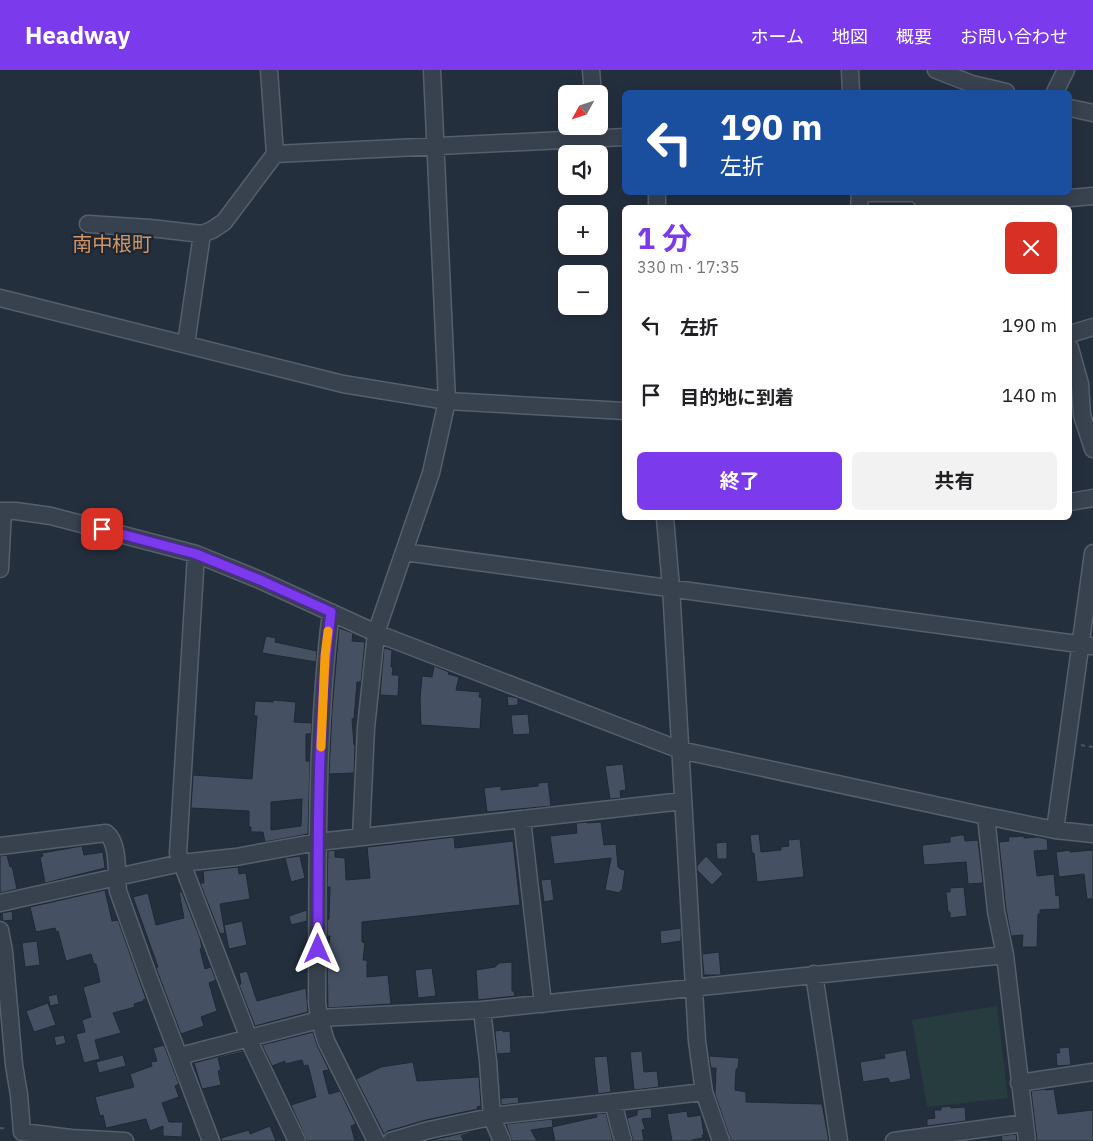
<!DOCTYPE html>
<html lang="ja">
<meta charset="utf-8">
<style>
body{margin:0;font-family:"IBM Plex Sans","Noto Sans JP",sans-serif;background:#f2f2f2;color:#202124;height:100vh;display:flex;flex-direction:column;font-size:19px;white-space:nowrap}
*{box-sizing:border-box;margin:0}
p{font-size:16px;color:#757577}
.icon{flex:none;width:28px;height:28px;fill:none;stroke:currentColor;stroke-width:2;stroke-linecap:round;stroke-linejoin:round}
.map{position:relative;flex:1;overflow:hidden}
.side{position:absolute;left:622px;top:135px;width:450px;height:315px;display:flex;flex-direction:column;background:#fff;border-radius:8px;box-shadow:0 2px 12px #0003}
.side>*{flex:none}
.top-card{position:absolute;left:622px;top:20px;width:450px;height:105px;border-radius:8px;box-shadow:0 2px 12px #0003;background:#1a4fa0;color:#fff;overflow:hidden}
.needle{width:32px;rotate:230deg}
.controls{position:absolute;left:558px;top:15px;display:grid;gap:10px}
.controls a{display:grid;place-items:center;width:50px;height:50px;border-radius:8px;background:#fff;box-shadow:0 2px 12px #0003;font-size:25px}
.pin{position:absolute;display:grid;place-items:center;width:42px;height:42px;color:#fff;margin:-21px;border-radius:10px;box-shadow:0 2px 8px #0006}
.me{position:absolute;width:55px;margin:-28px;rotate:0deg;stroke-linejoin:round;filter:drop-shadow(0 0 4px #0008)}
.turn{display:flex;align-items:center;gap:18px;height:105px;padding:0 15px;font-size:22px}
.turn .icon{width:65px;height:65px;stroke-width:2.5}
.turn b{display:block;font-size:35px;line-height:42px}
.round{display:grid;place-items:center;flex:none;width:52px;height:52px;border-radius:8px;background:#f2f2f2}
.overview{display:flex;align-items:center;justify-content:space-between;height:85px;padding:0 15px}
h1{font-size:30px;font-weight:700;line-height:38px;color:#7c3aed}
.action{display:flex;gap:10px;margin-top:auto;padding:10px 15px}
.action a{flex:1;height:58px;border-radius:8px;background:#7c3aed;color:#fff;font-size:20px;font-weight:700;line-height:58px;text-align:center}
.action a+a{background:#f2f2f2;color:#202124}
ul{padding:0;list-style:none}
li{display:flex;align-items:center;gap:15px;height:70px;padding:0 15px}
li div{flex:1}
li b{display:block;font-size:19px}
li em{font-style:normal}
header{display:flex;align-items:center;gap:30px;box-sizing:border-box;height:70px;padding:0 25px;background:#7c3aed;color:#fff}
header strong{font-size:24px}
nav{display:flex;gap:28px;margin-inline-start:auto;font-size:18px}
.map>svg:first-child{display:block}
.green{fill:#263c3f}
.building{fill:#455162;stroke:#1f2835;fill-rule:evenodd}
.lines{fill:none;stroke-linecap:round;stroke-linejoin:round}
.minor-casing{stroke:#565f6c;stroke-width:19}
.path{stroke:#44595c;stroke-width:2;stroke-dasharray:4 4;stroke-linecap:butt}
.minor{stroke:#38414e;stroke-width:16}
.route-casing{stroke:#51269a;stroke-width:12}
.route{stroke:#7c3aed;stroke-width:9}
.slow{stroke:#f59e0b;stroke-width:9}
.labels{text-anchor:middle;stroke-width:4.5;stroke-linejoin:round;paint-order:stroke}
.quarter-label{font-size:20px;fill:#d59563;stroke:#1d2633}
</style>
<header>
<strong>Headway</strong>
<nav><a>ホーム</a><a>地図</a><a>概要</a><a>お問い合わせ</a></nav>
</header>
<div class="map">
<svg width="1093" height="1071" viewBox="0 0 1093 1071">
<rect width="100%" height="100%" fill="#242f3e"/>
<!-- green -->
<path class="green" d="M 997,936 L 1008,1028 L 927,1037 L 912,950 Z"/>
<!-- building -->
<path class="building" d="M 339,558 L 353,563 L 352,571 L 365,572 L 361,612 L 357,612 L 354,649 L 352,649 L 354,675 L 355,675 L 354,703 L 329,704 L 332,640 Z
M 266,566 L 276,568 L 275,572 L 317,581 L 316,592 L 262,583 Z
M 384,578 L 392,580 L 391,597 L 393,597 L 392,605 L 399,605 L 398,626 L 380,625 Z
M 434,596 L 449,602 L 448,604 L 459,607 L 456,620 L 480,622 L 479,627 L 482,628 L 480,659 L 421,655 L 420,629 L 422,606 L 432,607 Z
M 507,626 L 518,628 L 518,635 L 508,636 Z
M 273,630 L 296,632 L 294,652 L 312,653 L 311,664 L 306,664 L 306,691 L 310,691 L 308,764 L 265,772 L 263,762 L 251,762 L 251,757 L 249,757 L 249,741 L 191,738 L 193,705 L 252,709 L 257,646 L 254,646 L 255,631 L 273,632 ZM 302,729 L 301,756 L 271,760 L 271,732 Z
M 528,644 L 530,664 L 513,665 L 511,645 Z
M 623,694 L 626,720 L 620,721 L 621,728 L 610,729 L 605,696 Z
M 548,712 L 551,736 L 487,742 L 484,718 L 501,716 L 501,720 L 538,716 L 538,713 Z
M 587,752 L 587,753 L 601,752 L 604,775 L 616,774 L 618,797 L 620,798 L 620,799 L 625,800 L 622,821 L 620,821 L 620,823 L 605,820 L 611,788 L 554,794 L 550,766 L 577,763 L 576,753 Z
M 759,764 L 761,782 L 781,780 L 781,777 L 789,776 L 788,770 L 800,769 L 804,807 L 757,812 L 754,783 L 752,783 L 750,765 Z
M 960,765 L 964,765 L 965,771 L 978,770 L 983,813 L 968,814 L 966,792 L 924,795 L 922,777 L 923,775 L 950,772 L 950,767 Z
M 1024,766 L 1024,768 L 1038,767 L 1047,769 L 1048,780 L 1034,781 L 1037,806 L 1054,804 L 1056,826 L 1059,825 L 1060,839 L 1040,840 L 1040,844 L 1038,844 L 1037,877 L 1022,877 L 1023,865 L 1011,866 L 1006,839 L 999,772 L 1009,771 L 1008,767 Z
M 454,767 L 455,778 L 513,771 L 520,835 L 362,852 L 362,872 L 365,873 L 363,890 L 367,890 L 367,907 L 388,905 L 391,934 L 328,938 L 327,888 L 330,866 L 327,866 L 327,850 L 329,849 L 330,817 L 327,817 L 328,781 L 335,780 L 335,787 L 345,788 L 346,810 L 370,808 L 367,777 Z
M 727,772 L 727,789 L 717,789 L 716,773 Z
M 82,776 L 84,785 L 103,782 L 105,798 L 45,813 L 40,787 L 43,786 L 42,783 Z
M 1070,780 L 1070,782 L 1093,780 L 1093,829 L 1087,829 L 1084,804 L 1059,807 L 1056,782 Z
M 7,785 L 10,797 L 12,796 L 17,819 L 0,823 L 0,786 Z
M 300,786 L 305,808 L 291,812 L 285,788 Z
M 706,786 L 723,804 L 712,815 L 697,800 L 697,796 Z
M 238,797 L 239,804 L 246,803 L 250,829 L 220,834 L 225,863 L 220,864 L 200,813 L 204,813 L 203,801 Z
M 551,809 L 554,830 L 544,832 L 541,810 Z
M 964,817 L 967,846 L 950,848 L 950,842 L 948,842 L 946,822 L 950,822 L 950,818 Z
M 105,820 L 112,851 L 118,850 L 146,929 L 143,930 L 144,931 L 134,934 L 135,937 L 113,943 L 121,963 L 95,970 L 100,989 L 84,993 L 76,964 L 85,962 L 82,950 L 91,947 L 83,917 L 100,912 L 96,894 L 94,894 L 91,884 L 66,891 L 58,861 L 56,862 L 55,858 L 36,862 L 30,837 Z
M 179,822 L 182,822 L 200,868 L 202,878 L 200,879 L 205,899 L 211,897 L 216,910 L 209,913 L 217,941 L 201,947 L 204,956 L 181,964 L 156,898 L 158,897 L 133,827 L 148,823 L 156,855 L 184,848 Z
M 307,840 L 307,851 L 291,855 L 289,846 Z
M 12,841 L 13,850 L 3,851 L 2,843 Z
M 242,851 L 247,875 L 229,879 L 224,855 Z
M 681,858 L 681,871 L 661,874 L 660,861 Z
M 37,871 L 40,895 L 25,897 L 22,873 Z
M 719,882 L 721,905 L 704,905 L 702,884 Z
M 512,892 L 512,921 L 514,921 L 515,926 L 478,930 L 476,900 L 495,897 L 499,893 Z
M 432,898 L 436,926 L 418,928 L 415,900 Z
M 247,901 L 257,931 L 306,918 L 308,942 L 255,956 L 239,915 L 241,914 L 239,903 Z
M 57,924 L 59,934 L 50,936 L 48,926 Z
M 48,933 L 56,955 L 34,962 L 26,941 Z
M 503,960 L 503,962 L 510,961 L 511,983 L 497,984 L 495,961 Z
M 313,962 L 317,975 L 329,1000 L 323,1001 L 329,1024 L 340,1021 L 356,1054 L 351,1056 L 355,1071 L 307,1071 L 291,1035 L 316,1027 L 308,995 L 304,996 L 302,990 L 285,994 L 285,991 L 272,996 L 262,975 Z
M 64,965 L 66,973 L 56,976 L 54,967 Z
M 164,975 L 179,1014 L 175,1016 L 179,1027 L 162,1033 L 169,1052 L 183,1052 L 182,1067 L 163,1066 L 163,1056 L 150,1061 L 146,1049 L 106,1058 L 103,1045 L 100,1046 L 95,1027 L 134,1017 L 130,1004 L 152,996 L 151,992 L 157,991 L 153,978 Z
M 1069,977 L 1071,995 L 1057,996 L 1056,983 L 1060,983 L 1059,978 Z
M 243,980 L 243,982 L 218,988 L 221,1000 L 218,1001 L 221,1015 L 202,1019 L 194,993 Z
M 906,980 L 911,1009 L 890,1013 L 888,1008 L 863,1012 L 860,992 L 885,988 L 884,984 Z
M 642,981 L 644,1002 L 657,1001 L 659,1017 L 634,1020 L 630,982 Z
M 123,985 L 126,996 L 99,1003 L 96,992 Z
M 607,986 L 611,1022 L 598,1024 L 594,987 Z
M 709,986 L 739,988 L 738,999 L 736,999 L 735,1020 L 746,1022 L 746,1032 L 822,1034 L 829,1071 L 731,1071 L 715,1024 L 716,998 L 711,998 Z
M 413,992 L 417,1011 L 479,1007 L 481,1036 L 477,1037 L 478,1039 L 426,1050 L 388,1061 L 384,1064 L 356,1009 L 381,997 Z
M 1046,1019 L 1046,1020 L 1054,1019 L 1058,1044 L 1093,1040 L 1093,1071 L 1037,1071 L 1031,1021 Z
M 518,1027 L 519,1033 L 501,1035 L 501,1028 Z
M 951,1036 L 951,1038 L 965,1037 L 966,1051 L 927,1056 L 927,1049 L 935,1048 L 934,1040 L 941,1040 L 941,1037 Z
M 651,1038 L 652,1048 L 642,1049 L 645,1059 L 642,1060 L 644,1071 L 633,1071 L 627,1048 L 637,1045 L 637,1040 Z
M 687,1041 L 688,1047 L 701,1045 L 704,1065 L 702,1065 L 703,1068 L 692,1070 L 692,1071 L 672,1071 L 667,1044 Z
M 606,1043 L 613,1071 L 555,1071 L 552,1057 L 597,1047 L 596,1044 Z
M 552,1049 L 553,1057 L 531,1060 L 537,1071 L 512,1071 L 506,1054 Z
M 270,1056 L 276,1071 L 222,1071 L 221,1068 L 249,1060 L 250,1064 Z
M 482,1059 L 461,1066 L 464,1071 L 427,1071 Z
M 1016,1064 L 1017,1071 L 1002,1071 L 1001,1066 Z"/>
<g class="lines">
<defs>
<path id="minor" d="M 591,0 L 593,24
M 850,0 L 851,22
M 936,0 L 972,14 L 1006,22
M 1055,22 L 1066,0
M 1070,38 L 1093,43
M 275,84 L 625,67
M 657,122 L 657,138
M 860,123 L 916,123 L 926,133 L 1049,130 L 1093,126
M 859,138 L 860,122
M 88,154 L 150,158 L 202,164 L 212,160 L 224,152 L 275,84 L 269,0
M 0,228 L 343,314 L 447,331 L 625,341
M 1070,264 L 1093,257
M 186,274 L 202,164
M 1070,278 L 1080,314 L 1082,345 L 1093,379
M 1070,432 L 1093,428
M 0,441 L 16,441 L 51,446 L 196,484 L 260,510 L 376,563 L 680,680 L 986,746 L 1055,760 L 1093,764
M 665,448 L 671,517 L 697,971 L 704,1022 L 721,1071
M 404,482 L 1093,576
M 196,484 L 178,783 L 253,979 L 297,1071
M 0,499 L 3,441
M 331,542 C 315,671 318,802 317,932 L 319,948 L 326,971 L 376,1071
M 986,746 L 996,841 L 1005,885 L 1027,1071
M 522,749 L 543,934
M 1055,760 L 1093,483
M 361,767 L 366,658 L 376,563 L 431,403 L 447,331 L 432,0
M 0,776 L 106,763 C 117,771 117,794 117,807 L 0,833
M 0,860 L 4,881 L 14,995 L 19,1025 L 22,1062 L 71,1068 L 125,1071
M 814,904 L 839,1071
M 482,940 L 488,991 L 492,1048 L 502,1071
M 180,986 L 311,952 L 319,948 L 482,940 L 1005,885
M 1019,1013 L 1093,1002
M 613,1032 L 623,1071
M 211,1071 L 148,905 L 118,821 L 117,807 L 181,793 L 236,787 L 318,772 L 683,731
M 391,1071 L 429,1060 L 500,1045 L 704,1022
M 894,1071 L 1024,1053"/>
</defs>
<!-- minor casing -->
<use href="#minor" class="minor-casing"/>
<!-- path -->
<path class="path" d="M 1081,675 L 1093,677
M 0,1058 L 7,1059"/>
<!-- minor -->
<use href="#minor" class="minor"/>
</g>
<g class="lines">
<defs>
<path id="route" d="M 102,459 L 196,484 L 260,510 L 331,542 C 317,654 318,767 318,879"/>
</defs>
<!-- route casing -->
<use href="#route" class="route-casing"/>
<!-- route -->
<use href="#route" class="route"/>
<!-- slow -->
<path class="slow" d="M 321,677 L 325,586 L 328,561"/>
</g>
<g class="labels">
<!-- quarter labels -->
<g class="quarter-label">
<text x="112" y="181">南中根町</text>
</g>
</g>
</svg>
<div class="controls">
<a><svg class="needle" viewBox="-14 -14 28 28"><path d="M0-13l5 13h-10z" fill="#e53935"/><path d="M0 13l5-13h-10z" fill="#757577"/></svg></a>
<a><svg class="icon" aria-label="sound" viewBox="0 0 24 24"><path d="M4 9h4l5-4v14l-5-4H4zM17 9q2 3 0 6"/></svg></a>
<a>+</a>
<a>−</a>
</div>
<div class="pin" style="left:102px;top:459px;background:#d93025"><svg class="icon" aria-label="arrive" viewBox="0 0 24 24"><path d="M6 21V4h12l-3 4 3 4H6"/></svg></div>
<svg class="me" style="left:318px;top:879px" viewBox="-20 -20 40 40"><path d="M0-17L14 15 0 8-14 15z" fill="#7c3aed" stroke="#fff" stroke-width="4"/></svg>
<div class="top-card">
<div class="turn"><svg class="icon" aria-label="left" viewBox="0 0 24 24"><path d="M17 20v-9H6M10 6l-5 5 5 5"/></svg><div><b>190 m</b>左折</div></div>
</div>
<section class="side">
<div class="overview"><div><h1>1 分</h1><p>330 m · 17:35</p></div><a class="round" style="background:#d93025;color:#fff"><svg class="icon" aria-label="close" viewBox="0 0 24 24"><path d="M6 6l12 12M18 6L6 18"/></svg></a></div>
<ul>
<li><svg class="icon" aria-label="left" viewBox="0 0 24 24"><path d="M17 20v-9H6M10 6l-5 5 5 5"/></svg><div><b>左折</b></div><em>190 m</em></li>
<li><svg class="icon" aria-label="arrive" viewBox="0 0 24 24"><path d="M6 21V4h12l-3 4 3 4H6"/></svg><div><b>目的地に到着</b></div><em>140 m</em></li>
</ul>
<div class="action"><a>終了</a><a>共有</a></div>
</section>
</div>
